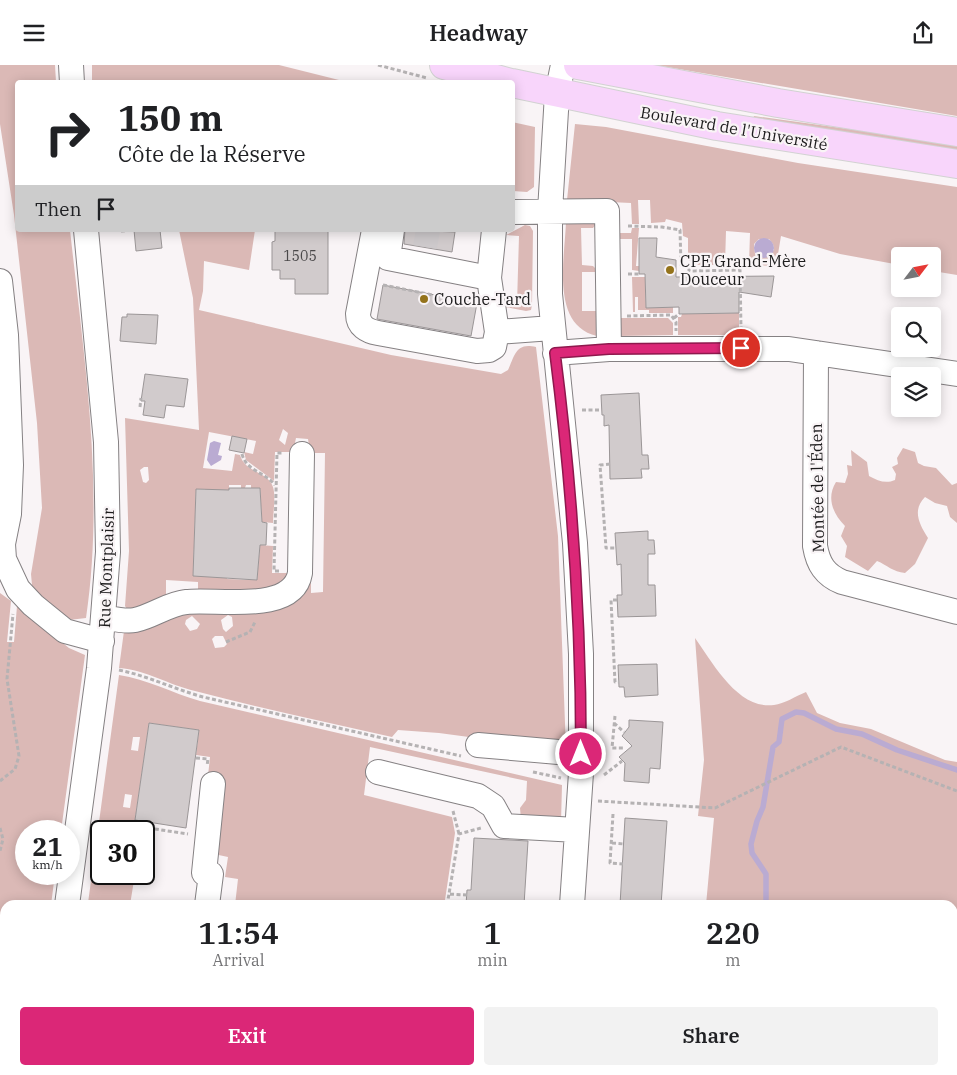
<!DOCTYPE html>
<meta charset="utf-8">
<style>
body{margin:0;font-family:"IBM Plex Serif",serif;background:#f2f2f2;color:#202124;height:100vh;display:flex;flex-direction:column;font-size:19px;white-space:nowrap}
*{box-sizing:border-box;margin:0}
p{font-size:16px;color:#757577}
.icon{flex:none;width:28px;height:28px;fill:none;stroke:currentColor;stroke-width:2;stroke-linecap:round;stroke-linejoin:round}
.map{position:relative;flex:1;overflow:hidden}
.details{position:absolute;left:0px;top:835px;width:958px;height:175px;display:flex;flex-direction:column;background:#fff;border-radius:15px 15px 0 0;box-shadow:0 2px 12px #0003}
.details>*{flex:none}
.banner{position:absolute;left:15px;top:15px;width:500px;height:152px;border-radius:5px;box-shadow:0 2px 12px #0003;background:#fff;color:#202124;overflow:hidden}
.needle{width:32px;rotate:58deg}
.tools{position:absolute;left:891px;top:182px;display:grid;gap:10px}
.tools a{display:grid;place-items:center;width:50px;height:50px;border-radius:5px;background:#fff;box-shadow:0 2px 12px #0003;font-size:25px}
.speed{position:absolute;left:15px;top:755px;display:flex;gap:10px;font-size:25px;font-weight:700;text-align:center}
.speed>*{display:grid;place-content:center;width:65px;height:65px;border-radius:50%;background:#fff;box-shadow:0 2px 12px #0003;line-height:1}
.speed small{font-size:12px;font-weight:400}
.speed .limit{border:2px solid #111;border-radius:8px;background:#fff;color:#111}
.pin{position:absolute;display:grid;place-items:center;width:42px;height:42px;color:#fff;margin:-21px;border:2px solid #fff;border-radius:50%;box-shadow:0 1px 5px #0007}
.me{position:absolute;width:55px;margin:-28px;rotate:0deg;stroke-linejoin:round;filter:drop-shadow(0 0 4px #0008)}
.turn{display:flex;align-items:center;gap:18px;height:105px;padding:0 20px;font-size:22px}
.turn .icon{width:65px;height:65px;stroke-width:2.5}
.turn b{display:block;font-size:35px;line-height:42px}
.then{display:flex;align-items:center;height:48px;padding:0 20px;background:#0003;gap:10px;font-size:19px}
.eta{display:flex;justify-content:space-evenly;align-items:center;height:85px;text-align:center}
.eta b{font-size:30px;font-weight:600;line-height:35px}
.cta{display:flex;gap:10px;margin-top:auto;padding:10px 20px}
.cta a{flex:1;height:58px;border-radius:5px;background:#db2777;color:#fff;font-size:20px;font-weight:600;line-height:58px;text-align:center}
.cta a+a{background:#f2f2f2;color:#202124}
header{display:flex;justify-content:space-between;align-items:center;height:65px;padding:0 20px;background:#fff;font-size:22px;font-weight:600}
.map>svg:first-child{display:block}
.green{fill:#dbb9b6;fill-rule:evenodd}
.water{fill:#baabd2}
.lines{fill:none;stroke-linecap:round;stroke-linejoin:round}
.stream{stroke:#baabd2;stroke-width:5.5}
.building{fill:#d1cbcc;stroke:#9b9697}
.minor-tunnel{stroke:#cdc9cb;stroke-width:24;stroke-dasharray:24 12;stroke-linecap:butt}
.minor-casing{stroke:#858183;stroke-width:26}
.major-casing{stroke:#d2d2d2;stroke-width:30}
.path{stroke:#b5b2b3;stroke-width:3;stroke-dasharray:4 2.5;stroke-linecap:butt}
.minor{stroke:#fff;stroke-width:24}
.major{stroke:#f8d5fb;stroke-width:28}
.route-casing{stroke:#8e194d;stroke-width:12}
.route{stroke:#db2777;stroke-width:9}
.poi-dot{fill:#94731b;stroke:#f9f4f6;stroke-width:2}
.labels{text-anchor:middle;stroke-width:4.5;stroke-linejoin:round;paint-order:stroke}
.number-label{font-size:14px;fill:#4a4849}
.street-label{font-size:16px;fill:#1d1c1d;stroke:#f9f4f6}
.poi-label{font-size:16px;fill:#1d1c1d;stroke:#f9f4f6;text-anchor:start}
</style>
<header><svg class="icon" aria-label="menu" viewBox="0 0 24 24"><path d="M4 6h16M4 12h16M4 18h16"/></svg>Headway<svg class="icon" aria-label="share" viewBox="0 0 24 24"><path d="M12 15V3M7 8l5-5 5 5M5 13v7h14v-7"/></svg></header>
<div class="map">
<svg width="957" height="1010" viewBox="0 0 957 1010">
<rect width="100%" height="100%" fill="#f9f4f6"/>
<!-- green -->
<path class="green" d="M 0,0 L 55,0 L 56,17 L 18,18 L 18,165 L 70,165 C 84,293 105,425 86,553 L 69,555 L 38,533 L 32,520 L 31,509 L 42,443 L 37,358 L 14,150 L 0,59 Z
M 92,0 L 279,0 L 347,17 L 92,17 Z
M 655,0 L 957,0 L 957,51 Z
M 754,51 L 957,79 L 957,89 L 752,57 Z
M 512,57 L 535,62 L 534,122 L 527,127 L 513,126 Z
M 575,59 L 606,62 L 798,98 L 957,122 L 957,210 L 933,206 L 932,191 L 900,191 L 900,200 L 840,189 L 781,171 L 776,201 L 749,200 L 750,168 L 726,166 L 725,200 L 699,200 L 688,195 L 688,173 L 683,171 L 682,158 L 666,154 L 665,157 L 651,158 L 650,135 L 638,135 L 639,159 L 632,159 L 631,138 L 567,135 ZM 759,174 L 769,174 L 773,179 L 774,185 L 761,193 L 755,189 L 754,179 Z
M 566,156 L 597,158 L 593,163 L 581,163 L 582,200 L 593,201 L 597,205 L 595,207 L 582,207 L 582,246 L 598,246 L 597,271 C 550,260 565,193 566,156 Z
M 525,160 L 530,161 L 533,166 L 532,240 L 531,245 L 526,246 L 505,242 L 507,238 L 517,239 L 519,171 L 506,170 Z
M 632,163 L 639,163 L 636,201 L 639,201 L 639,206 L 632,205 L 632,174 L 618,174 L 617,168 L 631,168 Z
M 179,165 L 255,165 L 249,205 L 204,196 L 203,226 L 199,245 L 391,290 L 501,309 L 508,305 C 515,290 516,277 536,282 L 558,471 L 566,685 L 439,668 L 398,665 L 392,672 C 326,657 260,643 195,626 C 169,620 146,605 119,603 L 124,566 C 130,565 137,565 143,563 C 156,558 168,549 182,546 C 224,539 290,565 308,510 L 311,510 L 311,528 L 323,527 L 325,388 L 310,388 L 308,374 L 296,373 L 293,387 L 275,387 L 274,416 L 246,395 L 244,387 L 253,389 L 256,376 L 209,367 L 203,403 L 232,406 L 235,389 L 240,390 C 245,408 268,406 273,422 C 276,432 273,447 273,458 L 262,457 L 260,423 L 251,423 L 251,420 L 246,420 L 245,423 L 241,423 L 241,420 L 229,420 L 229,425 L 205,426 L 205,424 L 196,424 L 193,511 L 201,511 L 201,507 L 216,507 L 217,510 L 227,510 L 227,514 L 257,515 L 260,480 L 273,481 L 272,508 L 291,508 L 290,512 C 268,534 230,529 204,527 L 198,524 L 198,517 L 166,515 L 166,530 L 164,534 L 147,541 L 127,544 L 125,541 L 129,486 L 125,353 L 199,365 L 193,233 ZM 283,364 L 288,368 L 285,380 L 279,375 ZM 144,402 L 148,402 L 149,415 L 146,418 L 143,417 L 140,405 ZM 228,550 L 232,552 L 233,561 L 226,567 L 223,564 L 221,555 ZM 192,551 L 200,559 L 197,564 L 190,566 L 185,559 L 186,555 ZM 215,571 L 223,571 L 227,579 L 224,582 L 215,583 L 212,574 Z
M 632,212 L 645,212 L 646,243 L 673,242 L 673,248 L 649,248 L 649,245 L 638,245 L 638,232 L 635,232 L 635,247 L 633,247 Z
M 739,248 L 739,270 L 678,270 L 678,252 L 681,252 L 682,249 Z
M 617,253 L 668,253 L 673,258 L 673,270 L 618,271 Z
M 903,383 L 915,387 L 918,398 L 924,401 L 936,403 L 952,420 L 957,418 L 957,458 L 950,452 L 947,441 L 935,438 L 925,432 C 912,445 919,459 928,473 L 915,499 L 905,508 C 893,507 887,500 877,496 L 868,506 L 845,492 L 847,481 L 841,471 L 845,461 C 833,449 826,433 836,417 L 845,418 L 848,409 L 847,400 L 852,401 L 851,385 L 867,397 L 869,411 C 878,416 886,419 895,415 L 896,409 L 892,402 L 898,399 L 897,393 Z
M 0,528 L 11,536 L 7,577 L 14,577 L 17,541 L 69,583 L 85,590 L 61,766 L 26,766 L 26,809 L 55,809 L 51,840 L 5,840 L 5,1005 L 23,1005 L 21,1010 L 0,1010 Z
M 695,573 C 713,598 738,645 774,640 C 784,639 796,631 806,627 L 817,648 L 840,658 L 871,664 L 945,695 L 957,697 L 957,1010 L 725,1010 L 725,1005 L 952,1005 L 952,840 L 706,840 L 714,753 L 698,751 L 704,695 Z
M 119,610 C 147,614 172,628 200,636 L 562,720 L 561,757 L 521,754 L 520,743 L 526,735 L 527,716 L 370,682 L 364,730 L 452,752 L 455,768 L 445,835 L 436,835 L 436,840 L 235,840 L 238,814 L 225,812 L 228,792 L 214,789 L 208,711 L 210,692 L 196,690 L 199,665 L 149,658 L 135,755 L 142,756 L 141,766 L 101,766 L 101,809 L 135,809 L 130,840 L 88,838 ZM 133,672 L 140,672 L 138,686 L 131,685 ZM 125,729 L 132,730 L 130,743 L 123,742 Z
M 63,1005 L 170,1005 L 203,1010 L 61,1010 Z
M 299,1005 L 459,1005 L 459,1010 L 297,1010 Z
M 504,1005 L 545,1005 L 545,1010 L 504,1010 Z"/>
<!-- water -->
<path class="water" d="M754 183a10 10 0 1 1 20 0a10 10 0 1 1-20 0Z
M 214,376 L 221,378 L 218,390 L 222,391 L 221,395 L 211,401 L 207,395 L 210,378 Z"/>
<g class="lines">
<!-- stream -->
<path class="stream" d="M 766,840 L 766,809 L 752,788 L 751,779 L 757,756 L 763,742 L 773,682 L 779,677 L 782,654 L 796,647 L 804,648 L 836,664 L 862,669 L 897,685 L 957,705
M 0,888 L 5,886
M 788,1005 L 790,1010"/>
</g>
<!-- building -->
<path class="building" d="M 134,165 L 160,165 L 162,183 L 136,186 Z
M 275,165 L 328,165 L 328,229 L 295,229 L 295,214 L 280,214 L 280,205 L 272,205 L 272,177 L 275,176 Z
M 405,165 L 455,167 L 452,187 L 404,179 Z
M 639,173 L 657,173 L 656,192 L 676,195 L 676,212 L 774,211 L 771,232 L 739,227 L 739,248 L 679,249 L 679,242 L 646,243 L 645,209 L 639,209 Z
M 383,220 L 477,238 L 471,271 L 377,254 Z
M 127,249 L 158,250 L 156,279 L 120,276 L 122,252 L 127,252 Z
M 145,309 L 188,314 L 184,342 L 166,340 L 164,353 L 143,350 L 145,336 L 141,336 Z
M 639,328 L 642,390 L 648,390 L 649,404 L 641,404 L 642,413 L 610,414 L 609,360 L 604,361 L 604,350 L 602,350 L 601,330 Z
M 232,371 L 247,374 L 244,388 L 229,385 Z
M 229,423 L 260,423 L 262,457 L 267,458 L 266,480 L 260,480 L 257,515 L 193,511 L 196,424 L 229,425 Z
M 648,466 L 648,475 L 654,475 L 655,489 L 648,489 L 648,520 L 655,520 L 656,551 L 618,552 L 617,530 L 622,530 L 621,499 L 617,500 L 615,468 Z
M 657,599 L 658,630 L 625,632 L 624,622 L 619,622 L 618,600 Z
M 629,655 L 663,657 L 660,704 L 650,703 L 649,718 L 624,716 L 625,698 L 619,692 L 632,681 L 622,671 L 629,662 Z
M 149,658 L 199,665 L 186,763 L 135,755 Z
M 625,753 L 667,756 L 661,840 L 620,840 Z
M 474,773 L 528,776 L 524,840 L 466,840 L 467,825 L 471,825 Z"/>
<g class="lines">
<!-- minor-tunnel -->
<path class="minor-tunnel" d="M 425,182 L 428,165"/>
<defs>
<path id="minor" d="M 71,0 L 72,18
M 563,0 L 557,29 L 550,146 L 550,229 L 575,478 L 581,589 L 581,708 L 572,840
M 512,147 L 607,146 L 609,284
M 374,165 L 358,249 C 358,261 367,266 378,268 L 477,286 L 489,285 L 494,282 L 497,267
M 392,165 L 388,193 L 489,213
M 494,165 L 489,213 L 497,267 L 552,263
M 0,216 L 6,270 L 11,400 L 9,449 L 3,479 L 4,494 L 18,524 L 33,540 L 65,566 L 102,576
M 555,288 L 609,284 L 789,284 L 957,309
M 816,288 L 815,481 C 818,499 825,510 842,517 L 957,547
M 104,552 C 114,554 125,557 135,555 C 153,551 168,539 186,537 C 215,533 293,550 300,508 L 302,389
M 478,680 L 581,689
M 378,707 L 478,731 L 493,741 L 504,761 L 577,765
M 67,840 L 99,603 L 108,487 L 106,377 L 86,165
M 207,840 L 211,809 L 204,808 L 213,719
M 39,1010 L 40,1005
M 562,1010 L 563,1005"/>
<path id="major" d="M 444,0 L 511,18
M 578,0 L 778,38 L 957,67
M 512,18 L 717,61 L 957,99"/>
</defs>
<!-- minor casing -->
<use href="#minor" class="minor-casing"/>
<!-- major casing -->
<use href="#major" class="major-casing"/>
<!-- path -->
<path class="path" d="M 378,0 L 427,13
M 628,161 L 662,162 L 680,165 L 681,200 L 689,201 L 689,206 L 740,205 L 741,265
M 121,166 L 134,165
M 628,209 L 639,209
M 383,220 L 473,238
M 627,251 L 671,250 L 676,257 L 676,266
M 674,253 L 679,249
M 140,342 L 141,333
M 582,345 L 601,345
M 242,389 C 246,406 265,407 275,420
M 610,399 L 600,400 L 606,483 L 616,483
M 279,506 L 274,506 L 277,388 L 282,388
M 617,535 L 611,535 L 615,617 L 619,617
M 226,577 L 250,567 L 255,557
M 119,605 C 148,611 174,624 203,632 L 461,691
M 615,651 L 612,683 L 625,683
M 614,658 L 624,667
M 196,693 L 208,694 L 207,701
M 533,707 L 561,713
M 604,710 L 622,696
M 0,716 L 15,704 L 19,691 L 7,614 L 13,549
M 598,736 L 715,743 L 841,682 L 957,726
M 453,746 L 459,769
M 613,749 L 610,798 L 623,799
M 142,762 L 188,769
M 0,763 L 3,774 L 0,786
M 612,778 L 624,779
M 144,792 L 148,763
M 467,830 L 449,829 L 459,769 L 481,763
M 447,840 L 449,829
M 609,840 L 609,837 L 619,838"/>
<!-- minor -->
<use href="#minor" class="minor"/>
<!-- major -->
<use href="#major" class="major"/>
</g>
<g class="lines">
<defs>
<path id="route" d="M 581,689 C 581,554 572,421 555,288 L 609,284 L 741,283"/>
</defs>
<!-- route casing -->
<use href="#route" class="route-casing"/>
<!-- route -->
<use href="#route" class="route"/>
</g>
<!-- markers -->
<g class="poi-dot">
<circle cx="670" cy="205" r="5"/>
<circle cx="424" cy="234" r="5"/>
</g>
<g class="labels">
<!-- number labels -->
<g class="number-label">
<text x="300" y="196">1505</text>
</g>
<!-- street labels -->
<g class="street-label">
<text transform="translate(734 63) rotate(10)" y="6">Boulevard de l'Université</text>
<text transform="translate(817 423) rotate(-91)" y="6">Montée de l'Éden</text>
<text transform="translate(106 503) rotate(-88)" y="6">Rue Montplaisir</text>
</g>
<!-- poi labels -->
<g class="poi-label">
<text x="680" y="202">CPE Grand-Mère<tspan x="680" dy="18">Douceur</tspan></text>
<text x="434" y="240">Couche-Tard</text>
</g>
</g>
</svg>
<div class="tools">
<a><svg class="needle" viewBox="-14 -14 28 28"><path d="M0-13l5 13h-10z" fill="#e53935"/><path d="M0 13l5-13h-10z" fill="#757577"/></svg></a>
<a><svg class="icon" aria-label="search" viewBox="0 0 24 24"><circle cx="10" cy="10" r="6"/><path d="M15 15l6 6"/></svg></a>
<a><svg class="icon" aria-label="layers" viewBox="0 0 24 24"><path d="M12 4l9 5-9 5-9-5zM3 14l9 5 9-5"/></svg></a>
</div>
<div class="speed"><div>21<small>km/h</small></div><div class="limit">30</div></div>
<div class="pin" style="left:741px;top:283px;background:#d93025"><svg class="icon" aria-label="arrive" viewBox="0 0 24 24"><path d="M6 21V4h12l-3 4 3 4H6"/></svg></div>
<svg class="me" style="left:581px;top:689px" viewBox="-20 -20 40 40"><circle r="17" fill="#db2777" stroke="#fff" stroke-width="3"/><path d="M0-11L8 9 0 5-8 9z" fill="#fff"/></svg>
<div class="banner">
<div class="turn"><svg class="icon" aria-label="right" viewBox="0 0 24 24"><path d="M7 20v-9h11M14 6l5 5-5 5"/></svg><div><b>150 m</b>Côte de la Réserve</div></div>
<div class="then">Then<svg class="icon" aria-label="arrive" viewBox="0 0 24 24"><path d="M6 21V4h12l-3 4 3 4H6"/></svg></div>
</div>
<section class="details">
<div class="eta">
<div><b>11:54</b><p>Arrival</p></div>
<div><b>1</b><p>min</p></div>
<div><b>220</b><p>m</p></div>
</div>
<div class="cta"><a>Exit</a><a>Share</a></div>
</section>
</div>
